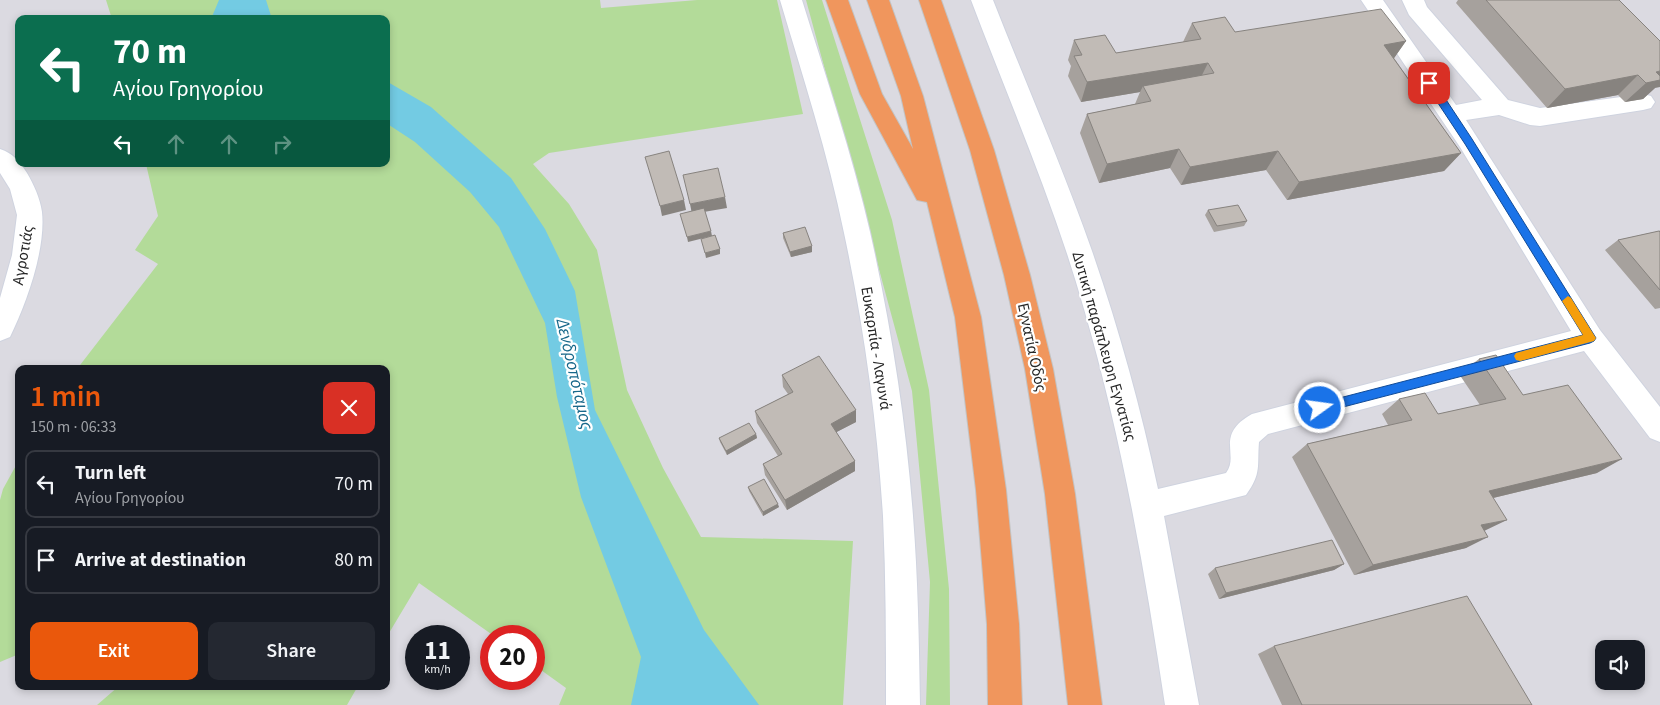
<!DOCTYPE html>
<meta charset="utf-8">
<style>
body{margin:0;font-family:"Source Sans 3",sans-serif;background:#242831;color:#f1f3f6;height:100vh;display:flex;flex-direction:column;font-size:19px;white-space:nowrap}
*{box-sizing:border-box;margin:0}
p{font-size:16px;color:#9ea1a6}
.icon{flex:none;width:28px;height:28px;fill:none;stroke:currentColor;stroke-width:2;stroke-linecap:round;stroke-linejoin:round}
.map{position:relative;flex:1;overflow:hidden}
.side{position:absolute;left:15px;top:365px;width:375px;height:325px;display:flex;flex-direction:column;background:#171b24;border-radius:10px;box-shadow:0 2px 8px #0003}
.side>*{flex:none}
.top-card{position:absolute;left:15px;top:15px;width:375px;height:152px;border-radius:10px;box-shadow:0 2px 8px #0003;background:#0b6e4f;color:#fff;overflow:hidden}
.tools{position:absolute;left:1595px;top:640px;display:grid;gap:10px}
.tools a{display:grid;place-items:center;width:50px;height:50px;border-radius:10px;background:#171b24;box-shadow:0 2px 8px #0003;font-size:25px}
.speed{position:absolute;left:405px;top:625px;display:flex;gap:10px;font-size:25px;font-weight:700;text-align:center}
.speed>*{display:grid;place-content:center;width:65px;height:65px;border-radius:50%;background:#171b24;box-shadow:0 2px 8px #0003;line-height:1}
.speed small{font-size:12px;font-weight:400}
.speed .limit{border:8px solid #d22;background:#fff;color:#111}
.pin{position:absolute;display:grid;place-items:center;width:42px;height:42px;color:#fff;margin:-21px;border-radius:10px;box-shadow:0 2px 8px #0006}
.me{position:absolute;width:55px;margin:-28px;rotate:76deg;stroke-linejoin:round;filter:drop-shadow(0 0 4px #0008)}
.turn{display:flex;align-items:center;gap:18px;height:105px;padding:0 15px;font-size:22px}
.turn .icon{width:65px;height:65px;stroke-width:2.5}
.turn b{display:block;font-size:35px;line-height:42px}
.lanes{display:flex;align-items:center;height:48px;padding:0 15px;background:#0003;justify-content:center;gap:25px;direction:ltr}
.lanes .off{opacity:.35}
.round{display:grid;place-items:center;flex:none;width:52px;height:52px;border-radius:10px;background:#242831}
.summary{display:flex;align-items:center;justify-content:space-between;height:85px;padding:0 15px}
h1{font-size:30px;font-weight:600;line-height:38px;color:#ea580c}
.cta{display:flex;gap:10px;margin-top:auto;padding:10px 15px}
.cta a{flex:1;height:58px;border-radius:10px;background:#ea580c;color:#fff;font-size:20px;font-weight:600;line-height:58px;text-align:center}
.cta a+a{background:#242831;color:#f1f3f6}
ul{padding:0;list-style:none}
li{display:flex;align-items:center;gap:15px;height:68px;margin:0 10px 8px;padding:0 5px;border:2px solid #363941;border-radius:10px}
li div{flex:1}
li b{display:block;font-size:19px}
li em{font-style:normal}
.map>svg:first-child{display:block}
.industrial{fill:#dbdae1;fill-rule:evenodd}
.green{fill:#b3db99}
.water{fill:#73cbe3}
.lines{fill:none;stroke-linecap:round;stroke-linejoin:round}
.minor-casing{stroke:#cfd3df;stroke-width:2}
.highway-casing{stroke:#c3c3c3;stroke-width:2}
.minor{fill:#fff;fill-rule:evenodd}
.highway{fill:#f0965d;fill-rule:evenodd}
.wall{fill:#a6a19d}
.shaded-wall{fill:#87837f}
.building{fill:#c1bbb6;stroke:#87837f}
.route{fill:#1a73e8;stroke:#114b97}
.slow{fill:#f59e0b}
.labels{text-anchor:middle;stroke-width:4.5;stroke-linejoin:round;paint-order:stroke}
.street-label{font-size:16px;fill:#272727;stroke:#fff}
.water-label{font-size:18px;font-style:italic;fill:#18688a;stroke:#fff}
</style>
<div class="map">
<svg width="1660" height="705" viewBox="0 0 1660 705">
<rect width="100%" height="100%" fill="#e8e1d9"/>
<!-- industrial -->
<path class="industrial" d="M 0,0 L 1660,0 L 1660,705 L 0,705 ZM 19,19 L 386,19 L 386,164 L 19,164 ZM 19,369 L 386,369 L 386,686 L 19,686 ZM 416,636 L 459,636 L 459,679 L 416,679 ZM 491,636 L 534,636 L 534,679 L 491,679 ZM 1604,649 L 1636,649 L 1636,681 L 1604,681 Z"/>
<!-- green -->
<path class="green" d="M 106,0 L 600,0 L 601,8 L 697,0 L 777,0 L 803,114 L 549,153 L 533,164 L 569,204 L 597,250 L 627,390 L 663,468 L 701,537 L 853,541 L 843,705 L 559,705 L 566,688 L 534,665 L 534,636 L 494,636 L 419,583 L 386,638 L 386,369 L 77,369 L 158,264 L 135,250 L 158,216 L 146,164 L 386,164 L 386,19 L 112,19 Z
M 806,0 L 822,0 L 892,220 L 929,390 L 949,589 L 950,705 L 926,705 L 930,582 L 912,391 Z
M 19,460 L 19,654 L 0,662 L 0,500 L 3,489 Z
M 119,686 L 358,686 L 347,705 L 97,705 Z"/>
<!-- water -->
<path class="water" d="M 219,0 L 266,0 L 272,19 L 211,19 Z
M 386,81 L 431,107 L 511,178 L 545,229 L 575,291 L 595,410 L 704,630 L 759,705 L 631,705 L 641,657 L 581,497 L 557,397 L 545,323 L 499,227 L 470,192 L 415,142 L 386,123 Z"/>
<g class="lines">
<defs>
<path id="minor" d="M 780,0 L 802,0 C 826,77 852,154 870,232 C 891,325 906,421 913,516 C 918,579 919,642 920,705 L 886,705 C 886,642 886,579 883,516 C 877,422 864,326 844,233 C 828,154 803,77 780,0 Z
M 971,0 L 993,0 C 1026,84 1062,166 1092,251 C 1119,329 1141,409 1158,489 L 1226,473 C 1240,455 1214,435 1252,414 L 1571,331 L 1460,147 L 1361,0 L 1383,0 L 1456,105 L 1482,100 L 1409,15 L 1402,0 L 1424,0 L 1427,7 L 1508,100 L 1540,108 L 1643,94 L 1651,96 L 1655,102 L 1651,108 L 1643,110 L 1540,126 L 1530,125 L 1499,115 L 1466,120 L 1600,330 L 1660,407 L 1660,442 L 1650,438 L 1584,351 L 1268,434 L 1259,442 C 1257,466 1262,473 1246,495 L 1164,516 L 1199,705 L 1165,705 C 1145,572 1122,439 1084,309 C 1054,203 1010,103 971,0 Z
M 0,149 C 13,153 20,162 27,173 C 34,185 40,198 42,212 C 46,250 26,304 10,337 L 0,341 L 0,298 L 12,255 L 17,215 L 10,189 L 0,173 Z"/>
<path id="highway" d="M 826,0 L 848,0 L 882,94 L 913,149 L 901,96 L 867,0 L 889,0 L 923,96 L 981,317 L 1006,490 L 1019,624 L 1022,705 L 988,705 L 987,624 L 976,490 L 955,317 L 927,202 L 917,200 L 860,94 Z
M 919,0 L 941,0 L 994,150 L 1030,275 L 1053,369 L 1075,494 L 1102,705 L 1068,705 L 1045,494 L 1025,369 L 1004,275 L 970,150 Z"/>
</defs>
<!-- minor casing -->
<use href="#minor" class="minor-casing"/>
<!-- highway casing -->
<use href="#highway" class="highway-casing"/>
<!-- minor -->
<use href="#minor" class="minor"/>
<!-- highway -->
<use href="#highway" class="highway"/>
</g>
<!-- wall -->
<path class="wall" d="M 1458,0 L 1619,0 L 1655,88 L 1643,99 L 1625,102 L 1618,95 L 1547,108 L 1456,3 Z
M 1192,23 L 1235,32 L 1406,41 L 1394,58 L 1461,153 L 1444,171 L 1287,200 L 1266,170 L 1181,185 L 1170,168 L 1099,183 L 1080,133 L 1087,114 L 1135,104 L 1140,92 L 1081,102 L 1068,76 L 1071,66 L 1068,60 L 1074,40 L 1116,53 L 1183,42 Z
M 1208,210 L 1247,221 L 1244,226 L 1214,232 L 1205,215 Z
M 1660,230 L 1660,308 L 1655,309 L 1605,250 L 1618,240 L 1659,231 Z
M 783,233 L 812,246 L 812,252 L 791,257 L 783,238 Z
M 1479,359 L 1523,395 L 1597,473 L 1493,498 L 1485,531 L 1466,548 L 1354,575 L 1292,457 L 1307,444 L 1388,425 L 1382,414 L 1399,399 L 1438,414 L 1480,405 L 1459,374 Z
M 782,375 L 856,422 L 836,432 L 855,461 L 855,471 L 787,510 L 765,475 L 763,464 L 778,456 L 757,423 L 755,411 L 788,394 L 783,387 Z
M 756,434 L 757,438 L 727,455 L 720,442 L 719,438 Z
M 748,487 L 779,507 L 763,516 L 749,491 Z
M 1344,564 L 1334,570 L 1219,599 L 1208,574 L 1215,568 Z
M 1274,646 L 1532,705 L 1282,705 L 1258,654 Z"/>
<!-- shaded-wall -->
<path class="shaded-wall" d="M 1406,41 L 1392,61 L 1384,45 Z
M 1208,63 L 1198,83 L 1143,86 L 1140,92 L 1081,102 L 1087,82 Z
M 1660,71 L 1660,87 L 1655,88 L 1643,99 L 1625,102 L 1646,83 L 1656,72 Z
M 1638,75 L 1618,95 L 1547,108 L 1565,89 Z
M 1179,149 L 1170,168 L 1099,183 L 1107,164 Z
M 1278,151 L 1266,170 L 1181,185 L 1190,167 Z
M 1461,153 L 1444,171 L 1287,200 L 1299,182 Z
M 725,197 L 727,208 L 692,214 L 690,204 Z
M 684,200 L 686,210 L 662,216 L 660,206 Z
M 711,231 L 712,236 L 688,242 L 687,237 Z
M 812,246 L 812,252 L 791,257 L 790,252 Z
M 720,249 L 720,254 L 706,258 L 705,253 Z
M 856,410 L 856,422 L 831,435 L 831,424 Z
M 756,434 L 757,438 L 727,455 L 726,451 Z
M 1622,459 L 1597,473 L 1468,504 L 1489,491 Z
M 855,461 L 855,471 L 787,510 L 785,500 Z
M 778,504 L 779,507 L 763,516 L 763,512 Z
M 1507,520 L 1484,531 L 1481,525 Z
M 1488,537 L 1466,548 L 1354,575 L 1373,565 Z
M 1344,564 L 1334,570 L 1219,599 L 1226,593 Z"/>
<!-- building -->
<path class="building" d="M 1486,0 L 1619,0 L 1660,41 L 1660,71 L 1656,72 L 1660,76 L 1660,80 L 1646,83 L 1638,75 L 1565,89 Z
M 1381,9 L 1406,41 L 1384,45 L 1461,153 L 1299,182 L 1278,151 L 1190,167 L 1179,149 L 1107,164 L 1087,114 L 1151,101 L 1143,86 L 1214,73 L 1208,63 L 1087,82 L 1074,56 L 1082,55 L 1074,40 L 1105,35 L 1116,53 L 1201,39 L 1192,23 L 1225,17 L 1235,32 Z
M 669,151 L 684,200 L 660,206 L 645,157 Z
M 718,168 L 725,197 L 690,204 L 683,175 Z
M 1238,205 L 1247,221 L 1217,226 L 1208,210 Z
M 704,208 L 711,231 L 687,237 L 680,214 Z
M 805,227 L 812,246 L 790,252 L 783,233 Z
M 1659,231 L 1660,232 L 1660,290 L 1618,240 Z
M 715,235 L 720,249 L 705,253 L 701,239 Z
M 1496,355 L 1523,395 L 1568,385 L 1622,459 L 1489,491 L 1507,520 L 1481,525 L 1488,537 L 1373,565 L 1307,444 L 1412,420 L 1399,399 L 1425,393 L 1438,414 L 1506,399 L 1479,359 Z
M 819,356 L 856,410 L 831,424 L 855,461 L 785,500 L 763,464 L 782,454 L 755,411 L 793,392 L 782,375 Z
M 749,423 L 756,434 L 726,451 L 719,438 Z
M 764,479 L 778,504 L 763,512 L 748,487 Z
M 1332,540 L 1344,564 L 1226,593 L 1215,568 Z
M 1467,596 L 1532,705 L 1302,705 L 1274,646 Z"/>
<!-- route -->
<path class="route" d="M 1429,79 L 1433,80 L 1472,139 L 1596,338 L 1594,341 L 1590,343 L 1320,413 L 1316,412 L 1314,408 L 1316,404 L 1320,403 L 1583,335 L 1465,144 L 1426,85 L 1425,83 Z"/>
<!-- slow -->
<path class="slow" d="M 1568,296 L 1571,298 L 1594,335 L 1596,338 L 1594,341 L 1520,361 L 1516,360 L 1514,356 L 1516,353 L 1583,335 L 1562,301 Z"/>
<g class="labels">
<!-- street labels -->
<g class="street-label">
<text transform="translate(22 255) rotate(-80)" y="6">Αγροτιάς</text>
<text transform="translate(1105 346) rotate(74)" y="6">Δυτική παράπλευρη Εγνατίας</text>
<text transform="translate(1033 347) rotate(78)" y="6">Εγνατία Οδός</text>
<text transform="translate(877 348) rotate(81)" y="6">Ευκαρπία - Λαγυνά</text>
</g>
<!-- water labels -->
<g class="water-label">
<text transform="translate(575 374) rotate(77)" y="6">Δενδροπόταμος</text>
</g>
</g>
</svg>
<div class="tools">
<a><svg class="icon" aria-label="sound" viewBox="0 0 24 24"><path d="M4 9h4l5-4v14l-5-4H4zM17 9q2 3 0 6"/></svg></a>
</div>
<div class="speed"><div>11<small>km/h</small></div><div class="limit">20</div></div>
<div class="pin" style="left:1429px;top:83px;background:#d93025"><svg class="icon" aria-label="arrive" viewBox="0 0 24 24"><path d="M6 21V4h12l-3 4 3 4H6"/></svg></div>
<svg class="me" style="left:1320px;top:408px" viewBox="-20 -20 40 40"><circle r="17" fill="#1a73e8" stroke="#fff" stroke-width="3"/><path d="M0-11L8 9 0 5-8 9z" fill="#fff"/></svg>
<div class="top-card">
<div class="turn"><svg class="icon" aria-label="left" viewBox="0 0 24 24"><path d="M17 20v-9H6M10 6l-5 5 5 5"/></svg><div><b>70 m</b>Αγίου Γρηγορίου</div></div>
<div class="lanes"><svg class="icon" aria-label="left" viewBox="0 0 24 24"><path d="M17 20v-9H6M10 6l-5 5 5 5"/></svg><svg class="icon off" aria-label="ahead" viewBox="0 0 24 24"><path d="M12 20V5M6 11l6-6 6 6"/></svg><svg class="icon off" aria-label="ahead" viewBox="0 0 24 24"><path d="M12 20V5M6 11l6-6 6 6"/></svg><svg class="icon off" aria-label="right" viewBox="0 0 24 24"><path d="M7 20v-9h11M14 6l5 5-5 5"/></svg></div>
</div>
<section class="side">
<div class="summary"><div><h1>1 min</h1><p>150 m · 06:33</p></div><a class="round" style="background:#d93025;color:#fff"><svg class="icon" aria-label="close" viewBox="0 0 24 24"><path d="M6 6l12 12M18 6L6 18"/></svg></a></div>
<ul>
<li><svg class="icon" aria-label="left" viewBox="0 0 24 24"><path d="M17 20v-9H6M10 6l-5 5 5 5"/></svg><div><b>Turn left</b><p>Αγίου Γρηγορίου</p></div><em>70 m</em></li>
<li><svg class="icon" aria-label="arrive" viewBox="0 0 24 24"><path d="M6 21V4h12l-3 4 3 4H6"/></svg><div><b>Arrive at destination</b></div><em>80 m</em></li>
</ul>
<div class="cta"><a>Exit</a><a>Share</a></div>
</section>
</div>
